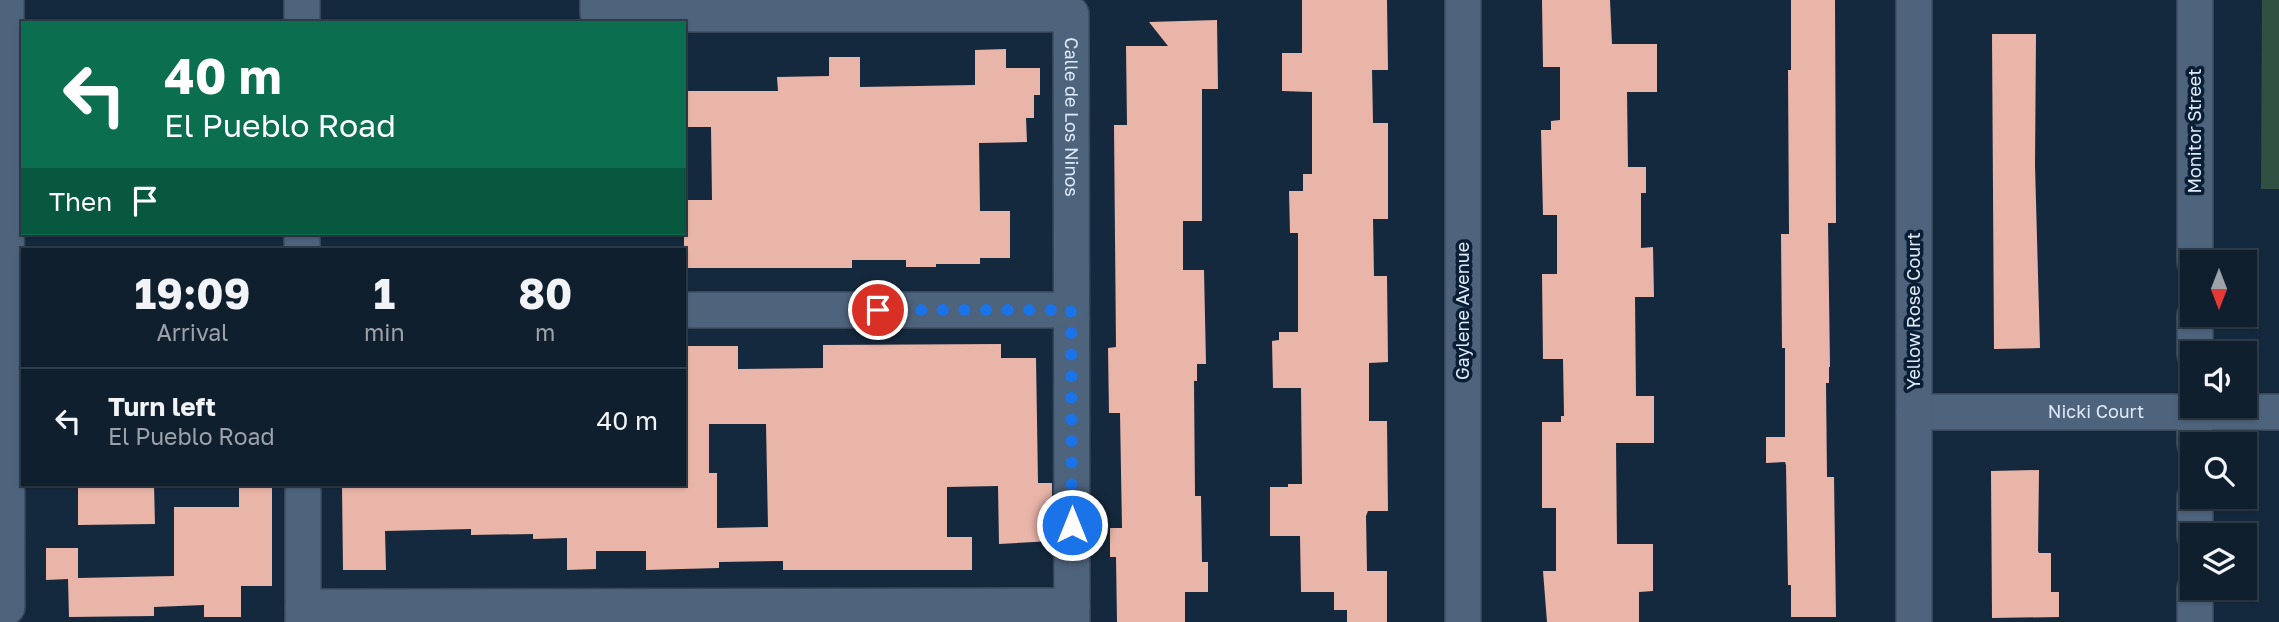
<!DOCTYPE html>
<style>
body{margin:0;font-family:"Golos Text",sans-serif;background:#192736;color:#f1f3f6;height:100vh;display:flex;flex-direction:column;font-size:26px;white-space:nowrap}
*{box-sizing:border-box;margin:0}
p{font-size:23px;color:#9ca2aa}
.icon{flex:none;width:38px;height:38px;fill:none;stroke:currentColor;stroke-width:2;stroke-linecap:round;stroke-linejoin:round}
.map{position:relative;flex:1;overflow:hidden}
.drawer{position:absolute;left:21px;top:248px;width:665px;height:238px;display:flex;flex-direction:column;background:#101f2e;border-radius:0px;box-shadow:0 2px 5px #0004,0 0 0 2px #303d4a}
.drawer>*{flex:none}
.top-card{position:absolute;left:21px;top:21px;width:665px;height:214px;border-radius:0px;box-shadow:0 2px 5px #0004,0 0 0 2px #303d4a;background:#0b6e4f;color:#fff;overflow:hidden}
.needle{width:46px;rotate:180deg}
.fabs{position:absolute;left:2180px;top:250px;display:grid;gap:14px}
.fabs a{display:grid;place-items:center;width:77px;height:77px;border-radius:0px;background:#101f2e;box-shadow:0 2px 5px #0004,0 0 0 2px #303d4a;font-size:35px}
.pin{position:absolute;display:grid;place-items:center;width:60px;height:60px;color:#fff;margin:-30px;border:4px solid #fff;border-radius:50%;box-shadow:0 2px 7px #0007}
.me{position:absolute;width:77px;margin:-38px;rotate:0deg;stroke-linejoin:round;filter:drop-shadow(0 0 5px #0008)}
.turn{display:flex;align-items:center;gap:24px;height:147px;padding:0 28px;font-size:32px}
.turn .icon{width:91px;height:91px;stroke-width:2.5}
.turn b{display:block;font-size:49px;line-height:60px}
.then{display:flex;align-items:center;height:66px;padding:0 28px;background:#0003;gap:14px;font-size:26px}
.eta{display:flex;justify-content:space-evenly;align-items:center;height:119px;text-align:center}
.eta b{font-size:42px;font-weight:700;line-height:49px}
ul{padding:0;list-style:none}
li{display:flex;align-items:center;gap:21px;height:105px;padding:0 28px;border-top:2px solid #303d4a}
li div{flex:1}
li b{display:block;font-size:26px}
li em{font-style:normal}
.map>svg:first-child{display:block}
.green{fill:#305042}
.building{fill:#eab5a9;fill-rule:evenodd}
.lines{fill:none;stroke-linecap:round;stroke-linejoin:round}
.minor-casing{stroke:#364558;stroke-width:38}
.minor{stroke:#4e637c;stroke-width:35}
.route{stroke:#1a73e8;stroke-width:12;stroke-dasharray:0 21.6}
.labels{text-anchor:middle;stroke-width:7;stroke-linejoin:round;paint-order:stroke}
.street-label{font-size:18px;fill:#deeaf9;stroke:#0b1f34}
</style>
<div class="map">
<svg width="2279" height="622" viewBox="0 0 2279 622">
<rect width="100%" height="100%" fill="#15293e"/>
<!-- green -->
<path class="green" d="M 2262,0 L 2279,0 L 2279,189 L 2261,189 Z"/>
<!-- building -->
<path class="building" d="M 1302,0 L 1387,0 L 1388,70 L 1372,70 L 1373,123 L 1388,123 L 1388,219 L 1373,219 L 1374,276 L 1387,276 L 1388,362 L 1369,363 L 1369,421 L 1387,421 L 1388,511 L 1368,511 L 1366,516 L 1367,571 L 1387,571 L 1387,622 L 1347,622 L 1347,610 L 1334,610 L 1334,592 L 1301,592 L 1300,536 L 1270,536 L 1270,487 L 1288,487 L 1288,484 L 1302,484 L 1301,388 L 1273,388 L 1272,341 L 1279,340 L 1279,332 L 1298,332 L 1298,233 L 1290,233 L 1289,191 L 1303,191 L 1303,174 L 1312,174 L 1312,92 L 1282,91 L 1282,53 L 1302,53 Z
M 1542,0 L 1610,0 L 1612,44 L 1657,44 L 1657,92 L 1627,92 L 1628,167 L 1646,167 L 1646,193 L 1641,193 L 1641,248 L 1653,247 L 1654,297 L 1635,297 L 1636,396 L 1654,396 L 1654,443 L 1616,443 L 1617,544 L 1653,544 L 1653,591 L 1639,592 L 1639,622 L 1547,622 L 1543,571 L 1556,571 L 1556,508 L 1542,508 L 1542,422 L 1561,422 L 1561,416 L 1564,416 L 1563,359 L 1543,359 L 1542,274 L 1557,274 L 1557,215 L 1543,215 L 1541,130 L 1551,130 L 1551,121 L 1560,120 L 1560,67 L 1543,67 Z
M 1791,0 L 1835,0 L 1836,223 L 1828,223 L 1830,367 L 1829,367 L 1829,383 L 1826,383 L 1827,477 L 1834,477 L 1836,617 L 1791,617 L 1791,585 L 1788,585 L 1786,465 L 1785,462 L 1766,463 L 1766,437 L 1785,437 L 1785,348 L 1782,348 L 1781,234 L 1789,234 L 1788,70 L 1791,70 Z
M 1217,20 L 1218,89 L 1202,89 L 1202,221 L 1183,221 L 1183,270 L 1204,270 L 1206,364 L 1197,364 L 1197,381 L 1194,381 L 1195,496 L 1201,496 L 1202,562 L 1208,562 L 1208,592 L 1185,592 L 1185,622 L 1117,622 L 1116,557 L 1110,557 L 1110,528 L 1122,528 L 1120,413 L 1109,413 L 1108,348 L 1116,347 L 1114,125 L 1127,125 L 1126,46 L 1168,46 L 1149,22 Z
M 1992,34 L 2036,34 L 2035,165 L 2040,348 L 1994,349 Z
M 1006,49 L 1006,68 L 1040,68 L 1040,95 L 1034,95 L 1034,118 L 1026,118 L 1027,142 L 979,143 L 980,211 L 1010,211 L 1010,258 L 980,258 L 980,264 L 936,264 L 936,267 L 906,267 L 906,260 L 852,260 L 852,268 L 684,268 L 684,200 L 712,200 L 711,127 L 684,127 L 684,91 L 778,91 L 777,77 L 829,76 L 829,57 L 860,57 L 860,87 L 975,85 L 975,50 Z
M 1001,344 L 1001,358 L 1036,358 L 1038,483 L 1052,483 L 1052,541 L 999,544 L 998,486 L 947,487 L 947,537 L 972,537 L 972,570 L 783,570 L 783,561 L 719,562 L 719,568 L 646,570 L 646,551 L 596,551 L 596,569 L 567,570 L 567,538 L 533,539 L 533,534 L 471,535 L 471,529 L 385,531 L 386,570 L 343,570 L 342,485 L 684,485 L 684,346 L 738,346 L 738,369 L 823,368 L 823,345 ZM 709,424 L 766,424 L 768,527 L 717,528 L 717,473 L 709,473 Z
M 2039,470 L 2038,551 L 2039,553 L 2051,553 L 2051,592 L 2059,592 L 2059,617 L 1992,618 L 1991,471 Z
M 78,485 L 154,485 L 155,524 L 78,525 Z
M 239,485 L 272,485 L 272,586 L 241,586 L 241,617 L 204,617 L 204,605 L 154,607 L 154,616 L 69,617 L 68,579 L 46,580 L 46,548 L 78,548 L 78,578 L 174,576 L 174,507 L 239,507 Z"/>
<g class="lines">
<defs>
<g id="minor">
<path d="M 302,0 L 302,23"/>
<path id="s1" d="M 598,0 L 598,14 L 1071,14 L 1072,622"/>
<path d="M 302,233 L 302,250"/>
<path d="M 2195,262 L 2195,0"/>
<path d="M 684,310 L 1071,310"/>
<path d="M 2195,354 L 2195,315"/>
<path id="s2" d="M 1914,412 L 2279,412"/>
<path d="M 2195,444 L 2195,406"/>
<path d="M 303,485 L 303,622"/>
<path d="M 2195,497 L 2195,536"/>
<path d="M 2195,588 L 2195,622"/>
<path d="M 0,607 L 7,607 L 6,0"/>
<path d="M 303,607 L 1072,606"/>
<path d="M 1463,622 L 1463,0"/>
<path d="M 1914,622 L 1914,0"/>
</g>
</defs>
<!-- minor casing -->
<use href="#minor" class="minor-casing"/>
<!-- minor -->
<use href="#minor" class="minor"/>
</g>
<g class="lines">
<!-- route -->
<path class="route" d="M 878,310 L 1071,310 L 1072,525"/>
</g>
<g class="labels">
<!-- street labels -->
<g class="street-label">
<text dy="6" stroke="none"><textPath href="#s1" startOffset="590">Calle de Los Ninos</textPath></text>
<text transform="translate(2195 131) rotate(-90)" y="6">Monitor Street</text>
<text transform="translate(1463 311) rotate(-90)" y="6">Gaylene Avenue</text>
<text transform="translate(1914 311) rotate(-90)" y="6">Yellow Rose Court</text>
<text dy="6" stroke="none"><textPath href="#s2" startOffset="182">Nicki Court</textPath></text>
</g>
</g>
</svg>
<div class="fabs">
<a><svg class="needle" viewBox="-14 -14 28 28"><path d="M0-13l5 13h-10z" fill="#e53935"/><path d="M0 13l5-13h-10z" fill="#9ca2aa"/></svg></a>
<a><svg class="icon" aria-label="sound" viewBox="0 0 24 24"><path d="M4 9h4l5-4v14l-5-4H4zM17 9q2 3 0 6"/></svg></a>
<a><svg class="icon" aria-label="search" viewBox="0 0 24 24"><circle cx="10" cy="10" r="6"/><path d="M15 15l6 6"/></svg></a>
<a><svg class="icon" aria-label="layers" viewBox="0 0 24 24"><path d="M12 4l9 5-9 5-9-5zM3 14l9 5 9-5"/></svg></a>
</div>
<div class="pin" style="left:878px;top:310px;background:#d93025"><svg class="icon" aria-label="arrive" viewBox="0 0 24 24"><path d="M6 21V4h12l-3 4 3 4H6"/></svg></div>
<svg class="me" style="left:1072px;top:525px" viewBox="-20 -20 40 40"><circle r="17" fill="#1a73e8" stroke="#fff" stroke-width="3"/><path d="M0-11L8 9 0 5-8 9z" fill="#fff"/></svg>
<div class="top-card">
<div class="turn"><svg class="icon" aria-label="left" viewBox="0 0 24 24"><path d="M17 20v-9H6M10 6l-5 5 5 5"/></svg><div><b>40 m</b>El Pueblo Road</div></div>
<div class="then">Then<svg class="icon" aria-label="arrive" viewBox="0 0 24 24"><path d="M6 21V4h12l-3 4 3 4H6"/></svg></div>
</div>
<section class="drawer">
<div class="eta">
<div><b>19:09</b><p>Arrival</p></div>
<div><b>1</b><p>min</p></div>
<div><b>80</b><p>m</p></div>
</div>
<ul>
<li><svg class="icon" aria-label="left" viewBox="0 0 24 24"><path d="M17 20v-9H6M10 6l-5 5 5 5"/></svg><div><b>Turn left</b><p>El Pueblo Road</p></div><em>40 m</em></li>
</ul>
</section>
</div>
